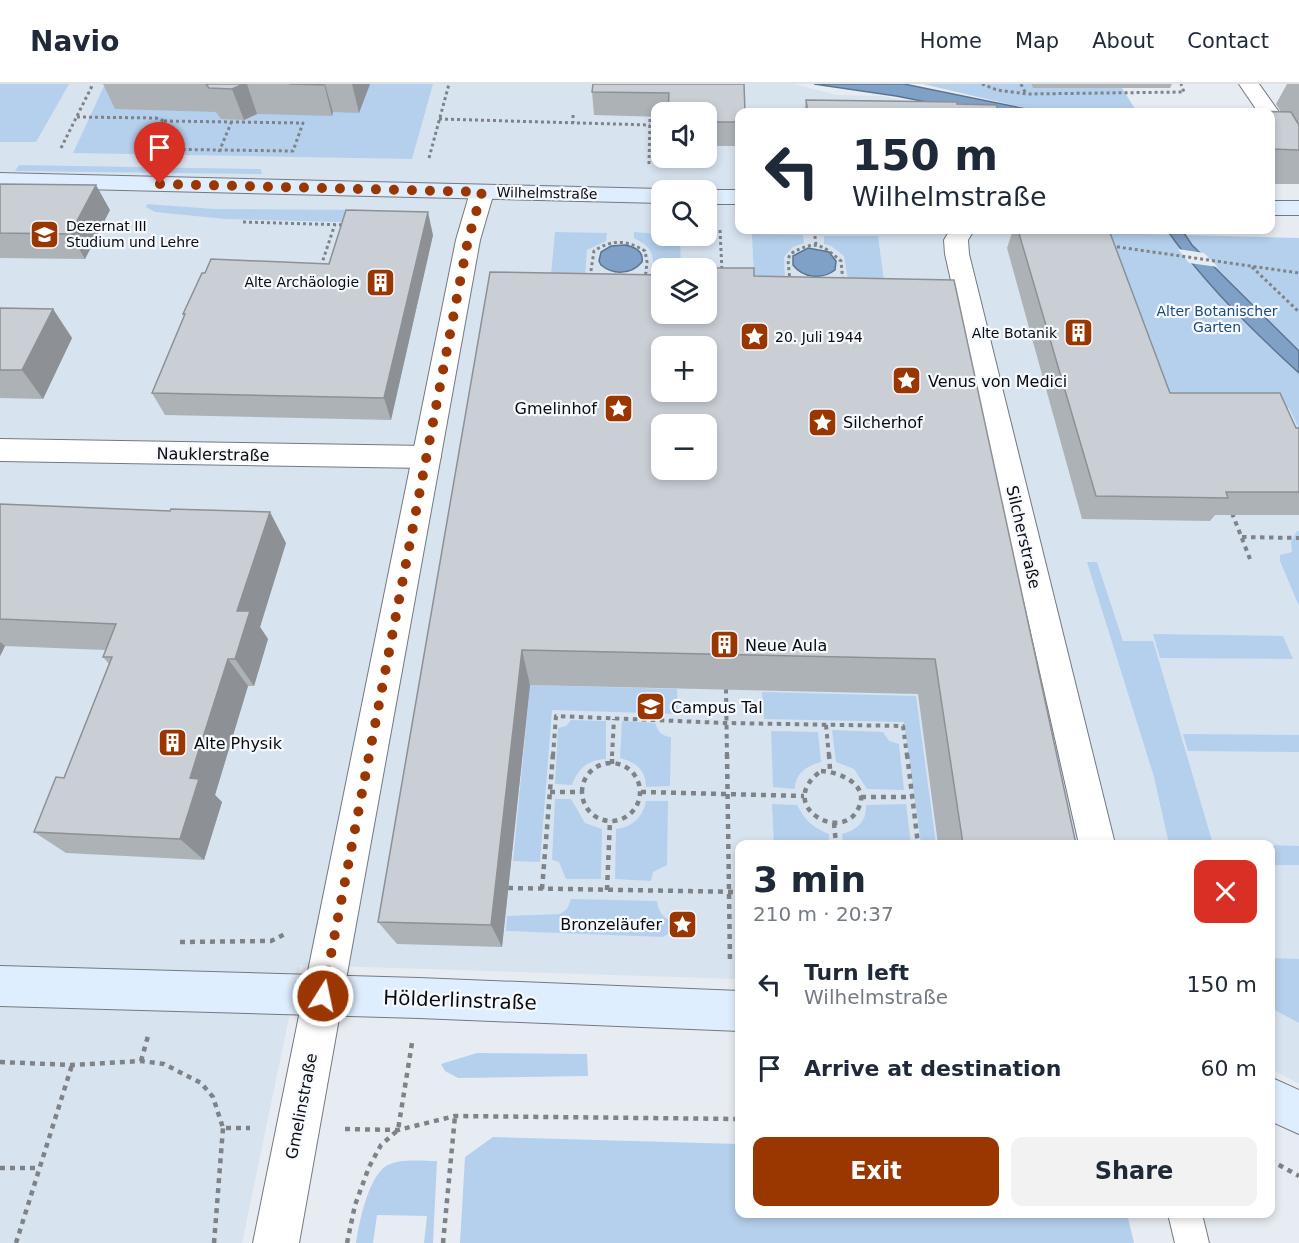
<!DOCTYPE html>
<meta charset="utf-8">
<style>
body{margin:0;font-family:"DejaVu Sans",sans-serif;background:#f2f2f3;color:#1f2937;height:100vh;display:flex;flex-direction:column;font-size:22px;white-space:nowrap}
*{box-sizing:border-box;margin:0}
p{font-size:20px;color:#747a83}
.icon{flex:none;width:33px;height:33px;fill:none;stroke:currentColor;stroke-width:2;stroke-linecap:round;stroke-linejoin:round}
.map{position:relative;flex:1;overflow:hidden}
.drawer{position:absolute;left:735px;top:756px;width:540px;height:378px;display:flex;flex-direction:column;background:#fff;border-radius:12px;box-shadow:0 3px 9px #0003}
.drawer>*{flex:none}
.banner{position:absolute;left:735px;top:24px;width:540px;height:126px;border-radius:12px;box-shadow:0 3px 9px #0003;background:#fff;color:#1f2937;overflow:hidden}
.fabs{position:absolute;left:651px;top:18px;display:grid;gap:12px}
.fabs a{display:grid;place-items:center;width:66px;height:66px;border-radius:12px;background:#fff;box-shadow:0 3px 9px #0003;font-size:30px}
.pin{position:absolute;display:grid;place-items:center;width:51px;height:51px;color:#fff;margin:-62px -26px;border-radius:50% 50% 50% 0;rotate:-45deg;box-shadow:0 0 6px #0007}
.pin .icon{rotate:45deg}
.me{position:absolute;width:66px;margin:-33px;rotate:10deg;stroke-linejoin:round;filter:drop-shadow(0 0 4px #0008)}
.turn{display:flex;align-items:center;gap:21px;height:126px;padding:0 18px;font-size:27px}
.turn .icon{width:78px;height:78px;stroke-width:2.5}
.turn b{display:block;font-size:42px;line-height:51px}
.round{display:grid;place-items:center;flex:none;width:63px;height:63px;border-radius:12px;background:#f2f2f3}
.summary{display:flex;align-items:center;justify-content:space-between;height:102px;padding:0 18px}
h1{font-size:36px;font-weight:700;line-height:45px}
.primary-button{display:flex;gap:12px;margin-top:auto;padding:12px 18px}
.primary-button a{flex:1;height:69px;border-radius:12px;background:#9a3600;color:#fff;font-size:24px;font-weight:700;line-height:69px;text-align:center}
.primary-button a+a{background:#f2f2f3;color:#1f2937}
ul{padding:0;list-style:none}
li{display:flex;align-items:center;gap:18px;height:84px;padding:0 18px}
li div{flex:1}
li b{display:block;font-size:22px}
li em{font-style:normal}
header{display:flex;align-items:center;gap:36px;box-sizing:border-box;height:84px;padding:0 30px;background:#fff;border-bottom:2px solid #e0e1e3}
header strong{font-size:28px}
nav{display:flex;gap:33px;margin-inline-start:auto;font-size:21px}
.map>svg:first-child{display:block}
.built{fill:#d8e3f0;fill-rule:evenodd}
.green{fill:#b5d0ed}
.water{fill:#80a1c7;stroke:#5d748f;stroke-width:1.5}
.pier{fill:#e7ecf3}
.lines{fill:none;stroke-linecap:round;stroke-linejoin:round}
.service-casing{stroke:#74797f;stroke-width:2}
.minor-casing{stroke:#74797f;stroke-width:2}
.tertiary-casing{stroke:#74797f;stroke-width:2}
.secondary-casing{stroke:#74797f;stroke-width:2}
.path-far2{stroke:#7f8387;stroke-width:3;stroke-dasharray:3 3;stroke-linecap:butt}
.path-far1{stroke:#7f8387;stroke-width:4;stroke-dasharray:4.5 4.5;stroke-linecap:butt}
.path{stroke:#7f8387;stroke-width:4.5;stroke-dasharray:5 5;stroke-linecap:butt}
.service{fill:#fff;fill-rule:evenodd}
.minor{fill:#fff;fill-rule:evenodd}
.tertiary{fill:#fff;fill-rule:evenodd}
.secondary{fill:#dfeefe;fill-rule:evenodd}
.wall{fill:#adb2b7}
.shaded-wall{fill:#8d9195}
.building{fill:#c9cfd5;stroke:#8d9195;stroke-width:1.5;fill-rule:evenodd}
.route{stroke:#9a3600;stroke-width:10;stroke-dasharray:0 18}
.labels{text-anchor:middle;stroke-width:4.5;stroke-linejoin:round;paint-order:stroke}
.far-street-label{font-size:14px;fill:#0a0b0d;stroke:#f5f9ff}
.far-poi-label{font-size:14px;fill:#0a0b0d;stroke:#f5f9ff;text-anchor:start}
.far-park-label{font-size:14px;fill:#1c4b7c;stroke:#f5f9ff}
.poi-label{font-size:16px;fill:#0a0b0d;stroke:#f5f9ff;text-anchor:start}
.street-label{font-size:16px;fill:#0a0b0d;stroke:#f5f9ff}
.near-street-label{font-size:20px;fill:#0a0b0d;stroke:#f5f9ff}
</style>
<header>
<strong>Navio</strong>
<nav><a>Home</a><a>Map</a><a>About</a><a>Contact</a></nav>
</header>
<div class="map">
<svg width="1299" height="1159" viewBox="0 0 1299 1159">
<rect width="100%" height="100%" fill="#e7ecf3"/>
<!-- built -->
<path class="built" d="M 0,0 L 794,0 L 837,11 L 882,12 L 960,28 L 740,28 L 740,146 L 1099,146 L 1164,324 L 1289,324 L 1299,345 L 1299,1000 L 1271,985 L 1270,760 L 740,760 L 739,895 L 300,881 L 242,1159 L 0,1159 ZM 662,28 L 706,28 L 706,74 L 662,74 ZM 662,106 L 706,106 L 706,152 L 662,152 ZM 662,184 L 706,184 L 706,230 L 662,230 ZM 662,262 L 706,262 L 706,308 L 662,308 ZM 662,340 L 706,340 L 706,386 L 662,386 Z"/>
<!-- green -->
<path class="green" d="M 0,0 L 69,0 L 36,58 L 0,58 Z
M 105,0 L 433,0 L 412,75 L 73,69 Z
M 923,0 L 1031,0 L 1033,4 L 1122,4 L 1137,28 L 1041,28 Z
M 19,81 L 261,85 L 262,90 L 15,87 Z
M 147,120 L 214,125 L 379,126 L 385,129 L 380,139 L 225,135 L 155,128 L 146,123 Z
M 555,148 L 607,149 L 606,157 L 587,166 L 585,191 L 551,191 Z
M 634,148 L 680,152 L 681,184 L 662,184 L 661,194 L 654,194 C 653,171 655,165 634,154 Z
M 1105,149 L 1299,154 L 1299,345 L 1289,324 L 1164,324 Z
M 752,150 L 803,151 L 804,159 L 793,163 L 784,173 L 785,195 L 754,194 Z
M 824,152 L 878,152 L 884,197 L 848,196 L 844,172 L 831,162 L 824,160 Z
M 1297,447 L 1299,447 L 1299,522 L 1280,477 L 1280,471 L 1292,468 L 1291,458 Z
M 1087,478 L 1097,478 L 1123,557 L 1153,557 L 1213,760 L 1169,760 L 1154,693 Z
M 1153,550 L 1283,552 L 1293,575 L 1160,574 Z
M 530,601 L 677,605 L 678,630 L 552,626 L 540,778 L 513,777 Z
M 762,608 L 916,612 L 936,760 L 921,760 L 904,638 L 764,635 Z
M 571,636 L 606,637 L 606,675 C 588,676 578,684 572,701 L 555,700 L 558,644 L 566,642 Z
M 622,637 L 655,639 C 658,647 661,652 671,653 L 670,702 L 646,703 C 646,686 636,678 620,674 Z
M 832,646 L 883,648 L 889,657 L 899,660 L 904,706 L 867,705 L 854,685 L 836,678 Z
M 771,647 L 818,648 L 821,678 C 807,682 795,689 795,705 L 773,703 Z
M 1183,650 L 1299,651 L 1299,668 L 1188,667 Z
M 555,715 L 571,715 L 585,739 L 602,745 L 601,795 L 566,795 L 559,778 L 552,776 Z
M 646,717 L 668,717 L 667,781 L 653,788 L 651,797 L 615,795 L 616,745 C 633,743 643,733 646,717 Z
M 772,720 L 797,721 C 806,737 812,743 829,750 L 829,760 L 774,760 Z
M 906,720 L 911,760 L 843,760 L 842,750 C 858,746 867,737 866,721 Z
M 1271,761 L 1299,762 L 1299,781 L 1271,781 Z
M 571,815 L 657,817 C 658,829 665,835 675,839 L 676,845 L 663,853 L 506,847 L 507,832 L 560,830 L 567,825 Z
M 1271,874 L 1299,875 L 1299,939 L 1271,924 Z
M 477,969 L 587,970 L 588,992 L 458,994 L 445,987 L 441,980 Z
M 493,1053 L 739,1060 L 740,1130 L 1127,1130 L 1134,1159 L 460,1159 L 465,1073 Z
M 437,1077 L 433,1159 L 424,1159 L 427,1132 L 377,1131 L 373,1159 L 356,1159 C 359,1139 368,1094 386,1082 C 399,1074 422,1077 437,1077 Z"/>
<!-- water -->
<path class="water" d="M 814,0 L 904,0 L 1041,28 L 978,28 L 896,12 Z
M 1167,146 L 1182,146 L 1192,161 L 1299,267 L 1299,289 C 1252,246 1204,199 1167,146 Z
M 625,161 C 635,163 644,167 642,178 C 631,191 613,191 601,181 L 599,177 L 601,168 L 611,162 Z
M 808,164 L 829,168 L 836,177 L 835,186 C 822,196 803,194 793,181 L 793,172 Z"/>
<!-- pier -->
<path class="pier" d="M 1178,165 L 1204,169 L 1218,183 L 1189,179 Z"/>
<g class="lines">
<defs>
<path id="service" d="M 1168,1130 L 1202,1130 L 1209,1159 L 1175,1159 Z"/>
<path id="minor" d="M 1239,0 L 1259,0 L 1279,28 L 1276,33 L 1270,34 L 1270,28 L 1258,28 Z
M 950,146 L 974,146 L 968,156 L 969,170 L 1115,760 L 1079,760 L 945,170 L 944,156 Z
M 0,355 L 427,362 L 437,365 L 441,373 L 437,381 L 427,384 L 0,377 Z
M 323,892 L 337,898 L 343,912 L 299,1159 L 253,1159 L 303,912 L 309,898 Z"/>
<path id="tertiary" d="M 482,101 L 490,103 L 494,108 L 480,156 L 343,912 L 337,926 L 323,932 L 309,926 L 303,912 L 456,156 L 470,108 L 474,103 Z"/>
<path id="secondary" d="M 0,89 L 662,105 L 668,106 L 662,106 L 662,119 L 0,103 Z
M 704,106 L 740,106 L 740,120 L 706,120 L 706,106 Z
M 1270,117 L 1299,117 L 1299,131 L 1270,131 Z
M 0,882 L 419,894 L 740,907 L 740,947 L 419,934 L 0,922 Z
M 1270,993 L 1299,1006 L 1299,1050 L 1270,1037 Z"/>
</defs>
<!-- service casing -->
<use href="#service" class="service-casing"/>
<!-- minor casing -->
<use href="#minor" class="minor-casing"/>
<!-- tertiary casing -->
<use href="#tertiary" class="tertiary-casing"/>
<!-- secondary casing -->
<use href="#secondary" class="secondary-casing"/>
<!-- path-far2 -->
<path class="path-far2" d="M 982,0 L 997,6 L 1027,10 L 1184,8 L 1181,0
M 1021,0 L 1026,10
M 573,31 L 573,39
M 77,33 L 156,34 L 164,37
M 439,35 L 650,41
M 164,37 L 303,39 L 293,67 L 148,65 Z
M 61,64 L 93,0
M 219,68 L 231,39
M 429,74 L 449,0
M 649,80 L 650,33
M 243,138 L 346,141
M 720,146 L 722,187
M 814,146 L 816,160
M 1111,162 L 1299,189
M 321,182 L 335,140
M 1252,183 L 1299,228
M 590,193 L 594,167 C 612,155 627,156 645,167 L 647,178 L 645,196
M 790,198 L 788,176 L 790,170 C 815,156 820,159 841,177 L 843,198"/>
<!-- path-far1 -->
<path class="path-far1" d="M 1232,429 L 1250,475
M 1242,453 L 1299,454
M 726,605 L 727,672
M 826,641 L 829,672
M 553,672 L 556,632 L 725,639 L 903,642 L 907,672
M 612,672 L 614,635"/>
<!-- path -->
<path class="path" d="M 727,670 L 730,878
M 829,670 L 830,686
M 907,670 L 918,760
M582 708a29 29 0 1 1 58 0a29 29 0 1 1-58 0Z
M 612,680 L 612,670
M 821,687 C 840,688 871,701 858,725 C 841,760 774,721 821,687 Z
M 550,708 L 581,708
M 641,708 L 804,712
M 861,713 L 912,713
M 834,739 L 836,760
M 508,804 L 740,808
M 542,805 L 553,670
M 607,806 L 610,736
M 180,858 L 271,857 L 287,849
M 141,977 L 148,952
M 0,978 L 72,981 L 141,977 L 164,980 L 201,999 L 213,1013 L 223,1044 L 250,1044
M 345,1045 L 398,1046 L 455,1032 L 740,1035
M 1270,1076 L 1299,1092
M 0,1084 L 39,1084
M 16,1159 L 72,981
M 214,1159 L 223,1044
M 347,1159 L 355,1121 L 369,1083 L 381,1061 L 398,1046 L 412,959
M 443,1159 L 455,1032"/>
<!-- service -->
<use href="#service" class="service"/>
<!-- minor -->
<use href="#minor" class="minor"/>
<!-- tertiary -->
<use href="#tertiary" class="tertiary"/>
<!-- secondary -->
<use href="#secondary" class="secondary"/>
</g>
<!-- wall -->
<path class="wall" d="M 103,0 L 370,0 L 359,29 L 333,28 L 332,32 L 257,30 L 244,36 L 221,35 L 216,28 L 115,25 Z
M 744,0 L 740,28 L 740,62 L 706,62 L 706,28 L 662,28 L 662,33 L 594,31 L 592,8 Z
M 1031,0 L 1172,0 L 1170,4 L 1033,4 Z
M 1287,0 L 1299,0 L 1299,100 L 1270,100 L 1270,28 L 1191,28 L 1192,26 L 1281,28 L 1276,20 Z
M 806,16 L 957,20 L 999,28 L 804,28 Z
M 0,100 L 110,126 L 85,175 L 0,174 Z
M 1013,146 L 1109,146 L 1170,309 L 1299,344 L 1299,431 L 1215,431 L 1210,437 L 1082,435 L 1007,164 Z
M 433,151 L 391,336 L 165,331 L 152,309 L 184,232 L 183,230 L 329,180 Z
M 490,188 L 754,192 L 1076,760 L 938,760 L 918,610 L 530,601 L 502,863 L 397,860 L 378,838 Z
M 0,224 L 53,225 L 72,254 L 43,315 L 0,314 Z
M 0,420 L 286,459 L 260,543 L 268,555 L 254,602 L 248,602 L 215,711 L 222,718 L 204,776 L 66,769 L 34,748 L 64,694 L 109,580 L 103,573 L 105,566 L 5,562 L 0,572 Z"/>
<!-- shaded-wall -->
<path class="shaded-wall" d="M 243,0 L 247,0 L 257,30 L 244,36 L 232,5 Z
M 324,0 L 325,0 L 333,28 L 332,32 Z
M 352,0 L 370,0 L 359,29 Z
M 96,101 L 110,126 L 85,175 L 70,150 Z
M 428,128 L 433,151 L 391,336 L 384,314 Z
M 53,225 L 72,254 L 43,315 L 22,286 Z
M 270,428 L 286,459 L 260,543 L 268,555 L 254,602 L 235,575 L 237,527 Z
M 0,558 L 5,562 L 0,572 Z
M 522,566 L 530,601 L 502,863 L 491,841 Z
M 228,575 L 248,602 L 215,711 L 222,718 L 204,776 L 180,755 L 190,694 Z"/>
<!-- building -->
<path class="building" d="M 206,0 L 243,0 L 232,5 L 209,4 Z
M 289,0 L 324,0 L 323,1 Z
M 593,0 L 744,0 L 745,28 L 740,28 L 740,38 L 706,38 L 706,28 L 668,28 L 669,9 L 592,8 Z
M 806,16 L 957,18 L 957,20 L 996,21 L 999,28 L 808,28 Z
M 1192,26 L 1291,28 L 1299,41 L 1299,66 L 1270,65 L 1270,28 L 1193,28 Z
M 0,100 L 96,101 L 70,150 L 0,149 Z
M 346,126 L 428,128 L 384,314 L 152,309 L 185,230 L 183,230 L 202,189 L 205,189 L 211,175 L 329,180 Z
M 1018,146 L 1109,146 L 1170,309 L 1280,309 L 1296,344 L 1299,344 L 1299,408 L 1226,408 L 1228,414 L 1096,412 Z
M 703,184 L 754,184 L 754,192 L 954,196 L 1076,760 L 963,760 L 935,575 L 522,566 L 491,841 L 378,838 L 490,188 L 662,191 L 662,230 L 706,230 L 706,184 ZM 662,262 L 706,262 L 706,308 L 662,308 ZM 662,340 L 706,340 L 706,386 L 662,386 Z
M 0,224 L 53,225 L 22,286 L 0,286 Z
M 0,420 L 170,427 L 171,425 L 270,428 L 237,527 L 250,527 L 235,575 L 228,575 L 190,694 L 199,695 L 180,755 L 34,748 L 56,693 L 64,694 L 112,573 L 103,573 L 116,540 L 0,535 Z"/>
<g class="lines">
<!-- route -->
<path class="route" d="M 160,100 L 482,108 L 468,156 L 323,912"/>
</g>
<!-- icons -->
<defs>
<symbol id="university-square" viewBox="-11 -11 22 22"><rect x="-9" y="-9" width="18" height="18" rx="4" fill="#9a3600" stroke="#f5f9ff"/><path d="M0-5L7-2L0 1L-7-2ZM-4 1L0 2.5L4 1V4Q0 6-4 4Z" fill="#fff"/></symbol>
<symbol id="building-square" viewBox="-11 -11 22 22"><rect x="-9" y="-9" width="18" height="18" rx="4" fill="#9a3600" stroke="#f5f9ff"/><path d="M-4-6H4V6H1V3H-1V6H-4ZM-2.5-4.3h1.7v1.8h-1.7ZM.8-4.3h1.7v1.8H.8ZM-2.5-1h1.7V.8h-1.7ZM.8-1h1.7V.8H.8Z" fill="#fff"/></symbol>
<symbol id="sight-square" viewBox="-11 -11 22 22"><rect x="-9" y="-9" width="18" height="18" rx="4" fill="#9a3600" stroke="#f5f9ff"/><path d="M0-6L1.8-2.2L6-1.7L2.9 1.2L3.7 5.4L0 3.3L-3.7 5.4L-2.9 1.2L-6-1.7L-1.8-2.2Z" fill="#fff"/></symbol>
</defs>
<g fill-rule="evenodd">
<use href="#university-square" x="28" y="134" width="33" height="33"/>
<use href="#building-square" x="364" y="182" width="33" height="33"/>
<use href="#building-square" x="1062" y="232" width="33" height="33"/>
<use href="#sight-square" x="738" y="236" width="33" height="33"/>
<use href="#sight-square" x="890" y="280" width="33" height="33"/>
<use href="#sight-square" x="602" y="308" width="33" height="33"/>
<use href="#sight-square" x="806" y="322" width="33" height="33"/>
<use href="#building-square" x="708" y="544" width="33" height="33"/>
<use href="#university-square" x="634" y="606" width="33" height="33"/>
<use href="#building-square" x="156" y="642" width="33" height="33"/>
<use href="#sight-square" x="666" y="824" width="33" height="33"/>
</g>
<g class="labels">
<!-- far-street labels -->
<g class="far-street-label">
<text transform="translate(547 109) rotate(1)" y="5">Wilhelmstraße</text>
</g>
<!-- far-poi labels -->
<g class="far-poi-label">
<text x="66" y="147">Dezernat III<tspan x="66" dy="16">Studium und Lehre</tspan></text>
<text x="359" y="203" text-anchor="end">Alte Archäologie</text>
<text x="1057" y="254" text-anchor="end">Alte Botanik</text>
<text x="775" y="258">20. Juli 1944</text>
</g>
<!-- far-park labels -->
<g class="far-park-label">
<text x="1217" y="232">Alter Botanischer<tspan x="1217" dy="16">Garten</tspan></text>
</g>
<!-- poi labels -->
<g class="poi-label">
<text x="928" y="303">Venus von Medici</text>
<text x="597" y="330" text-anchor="end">Gmelinhof</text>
<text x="843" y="344">Silcherhof</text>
<text x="745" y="567">Neue Aula</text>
<text x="671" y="629">Campus Tal</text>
<text x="194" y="665">Alte Physik</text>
<text x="662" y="846" text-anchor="end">Bronzeläufer</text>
</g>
<!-- street labels -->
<g class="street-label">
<text transform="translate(213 370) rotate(1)" y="6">Nauklerstraße</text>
<text transform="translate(1024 453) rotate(77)" y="6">Silcherstraße</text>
<text transform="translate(301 1022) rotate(-79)" y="6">Gmelinstraße</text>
</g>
<!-- near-street labels -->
<g class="near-street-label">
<text transform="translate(460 916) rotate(2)" y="7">Hölderlinstraße</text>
</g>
</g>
</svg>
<div class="fabs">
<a><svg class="icon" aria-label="sound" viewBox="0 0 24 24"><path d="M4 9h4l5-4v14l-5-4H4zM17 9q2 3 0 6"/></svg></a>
<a><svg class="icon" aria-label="search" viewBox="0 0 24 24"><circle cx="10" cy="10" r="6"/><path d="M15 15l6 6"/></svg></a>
<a><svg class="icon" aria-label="layers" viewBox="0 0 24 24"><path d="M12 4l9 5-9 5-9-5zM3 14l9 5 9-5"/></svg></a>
<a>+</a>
<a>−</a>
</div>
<div class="pin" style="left:160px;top:100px;background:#d93025"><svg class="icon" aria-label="arrive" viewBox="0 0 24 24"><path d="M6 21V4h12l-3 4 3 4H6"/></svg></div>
<svg class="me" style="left:323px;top:912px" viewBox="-20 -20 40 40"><circle r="17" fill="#9a3600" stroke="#fff" stroke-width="3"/><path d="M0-11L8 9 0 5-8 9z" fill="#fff"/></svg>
<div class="banner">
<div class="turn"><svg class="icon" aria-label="left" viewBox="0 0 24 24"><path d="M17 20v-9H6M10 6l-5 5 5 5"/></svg><div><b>150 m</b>Wilhelmstraße</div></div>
</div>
<section class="drawer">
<div class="summary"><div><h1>3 min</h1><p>210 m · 20:37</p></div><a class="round" style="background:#d93025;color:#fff"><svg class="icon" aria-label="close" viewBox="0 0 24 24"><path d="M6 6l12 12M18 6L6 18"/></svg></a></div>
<ul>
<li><svg class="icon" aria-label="left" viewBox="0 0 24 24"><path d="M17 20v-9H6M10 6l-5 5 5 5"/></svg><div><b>Turn left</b><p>Wilhelmstraße</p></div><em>150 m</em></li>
<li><svg class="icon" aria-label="arrive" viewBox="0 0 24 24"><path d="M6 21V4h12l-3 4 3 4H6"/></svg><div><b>Arrive at destination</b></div><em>60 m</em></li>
</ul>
<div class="primary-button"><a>Exit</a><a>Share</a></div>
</section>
</div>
